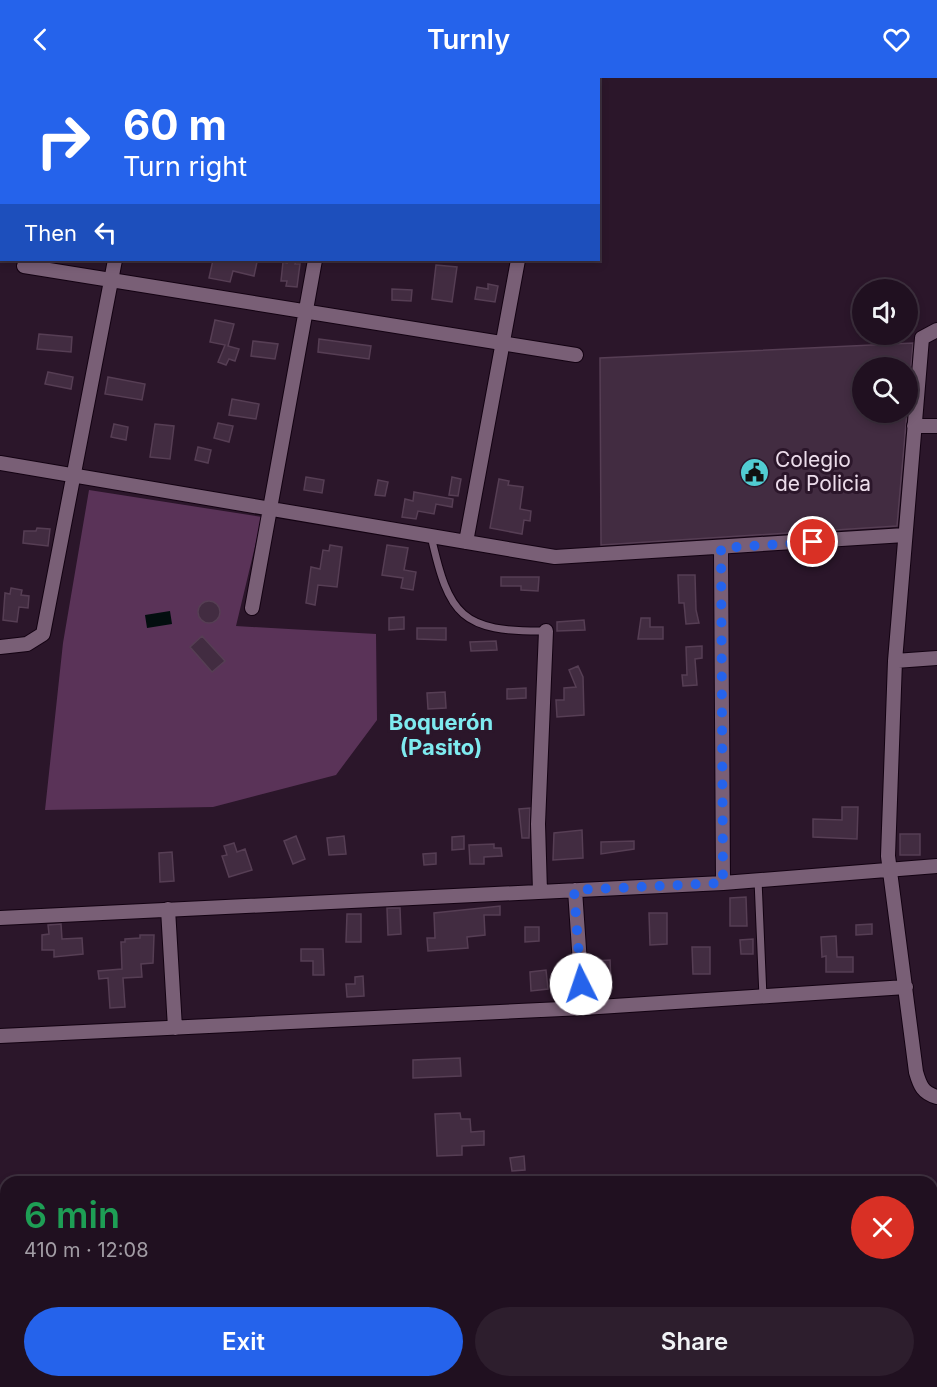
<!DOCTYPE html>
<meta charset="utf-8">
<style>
body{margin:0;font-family:Inter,sans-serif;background:#2d1e2d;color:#f1f3f6;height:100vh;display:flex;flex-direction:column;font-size:22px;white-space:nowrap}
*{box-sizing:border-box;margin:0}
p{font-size:20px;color:#a29da5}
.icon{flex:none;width:33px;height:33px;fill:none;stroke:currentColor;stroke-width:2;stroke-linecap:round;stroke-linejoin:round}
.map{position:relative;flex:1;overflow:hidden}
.panel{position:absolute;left:0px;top:1098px;width:938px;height:212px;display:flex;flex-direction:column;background:#201020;border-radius:18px 18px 0 0;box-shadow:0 3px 9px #0003,0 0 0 2px #3d303e}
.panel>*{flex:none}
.hud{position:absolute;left:0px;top:0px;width:600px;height:183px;box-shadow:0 3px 9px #0003,0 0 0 2px #3d303e;background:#2563eb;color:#fff;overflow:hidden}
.tools{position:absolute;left:852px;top:201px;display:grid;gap:12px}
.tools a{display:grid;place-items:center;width:66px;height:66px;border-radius:50%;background:#201020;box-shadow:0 3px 9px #0003,0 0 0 2px #3d303e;font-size:30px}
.pin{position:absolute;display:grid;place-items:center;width:51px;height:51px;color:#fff;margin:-26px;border:3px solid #fff;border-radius:50%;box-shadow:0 2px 6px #0007}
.me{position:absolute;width:66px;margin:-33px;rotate:356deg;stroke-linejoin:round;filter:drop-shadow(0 0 4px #0008)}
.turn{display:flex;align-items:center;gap:21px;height:126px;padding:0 24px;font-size:27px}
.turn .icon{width:78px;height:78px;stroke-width:2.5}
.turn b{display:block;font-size:42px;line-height:51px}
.then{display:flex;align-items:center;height:57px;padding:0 24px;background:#0003;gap:12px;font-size:22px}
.round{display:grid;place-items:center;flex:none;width:63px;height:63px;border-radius:32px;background:#2d1e2d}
.summary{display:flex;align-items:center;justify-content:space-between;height:102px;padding:0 24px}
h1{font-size:36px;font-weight:600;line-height:45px;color:#1e9e55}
.primary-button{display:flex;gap:12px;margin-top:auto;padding:12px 24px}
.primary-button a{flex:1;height:69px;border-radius:36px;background:#2563eb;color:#fff;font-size:24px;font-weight:600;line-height:69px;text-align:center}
.primary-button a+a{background:#2d1e2d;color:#f1f3f6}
header{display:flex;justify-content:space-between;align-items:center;height:78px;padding:0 24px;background:#2563eb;color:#fff;font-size:27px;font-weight:600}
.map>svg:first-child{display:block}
.green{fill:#5a3358}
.water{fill:#030e0f}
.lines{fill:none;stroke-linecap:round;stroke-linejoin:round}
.stream{stroke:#030e0f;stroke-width:3}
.building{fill:#422c41;stroke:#563e54;stroke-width:1.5}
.service-casing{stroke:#130212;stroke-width:9}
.minor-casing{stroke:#130212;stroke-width:16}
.tertiary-casing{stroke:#130212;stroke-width:17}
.trunk-casing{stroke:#130212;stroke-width:19}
.service{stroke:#795f76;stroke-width:7}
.minor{stroke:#795f76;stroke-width:14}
.tertiary{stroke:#795f76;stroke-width:15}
.trunk{stroke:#d47ccf;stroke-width:16}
.route{stroke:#2563eb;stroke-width:10;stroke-dasharray:0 18}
.labels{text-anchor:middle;stroke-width:6;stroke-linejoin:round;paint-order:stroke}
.poi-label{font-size:21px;fill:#ebdcea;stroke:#2b162a;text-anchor:start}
.neighbourhood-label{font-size:22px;font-weight:bold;fill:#7eeaef;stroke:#2b162a}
</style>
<header><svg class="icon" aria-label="back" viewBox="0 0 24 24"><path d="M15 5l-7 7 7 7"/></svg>Turnly<svg class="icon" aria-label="heart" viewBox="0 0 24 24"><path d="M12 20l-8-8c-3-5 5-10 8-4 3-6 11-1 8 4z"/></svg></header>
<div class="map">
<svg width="937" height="1309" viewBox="0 0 937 1309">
<rect width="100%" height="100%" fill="#2b162a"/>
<!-- green -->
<path class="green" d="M 89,412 L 262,439 L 236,548 L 376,556 L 377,642 L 336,697 L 213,729 L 45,732 L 63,565 Z"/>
<!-- water -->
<path class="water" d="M 170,533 L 172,546 L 147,550 L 145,537 Z"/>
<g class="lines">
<!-- stream -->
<path class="stream" d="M 0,126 L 2,123"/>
</g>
<!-- building -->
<path class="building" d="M 213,182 L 248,182 L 257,184 L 254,198 L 233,193 L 230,204 L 209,200 Z
M 287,182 L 296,182 L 295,186 L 300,186 L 297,209 L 286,208 L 287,203 L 281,203 L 283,184 L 287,185 Z
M 436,187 L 457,189 L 452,224 L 432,221 Z
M 488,206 L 498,208 L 495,224 L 475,221 L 477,209 L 488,211 Z
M 392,211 L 412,212 L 411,223 L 392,222 Z
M 215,242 L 234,246 L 228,268 L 239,271 L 235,283 L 229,281 L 226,287 L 218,284 L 225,267 L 210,264 Z
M 39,256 L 72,259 L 71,274 L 37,271 Z
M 319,261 L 371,268 L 369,281 L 318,274 Z
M 253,263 L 278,266 L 275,281 L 251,278 Z
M 913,265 L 909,313 L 908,290 L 862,290 L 862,334 L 907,334 L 897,448 L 601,467 L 600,280 Z
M 48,294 L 73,299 L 71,311 L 45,306 Z
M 108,299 L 145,306 L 142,322 L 105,316 Z
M 232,321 L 259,326 L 256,341 L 229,337 Z
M 218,345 L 233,348 L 229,364 L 214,360 Z
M 114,346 L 128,349 L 126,362 L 111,359 Z
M 155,346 L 174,348 L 170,381 L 150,379 Z
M 198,369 L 211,372 L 208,385 L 195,382 Z
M 306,399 L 324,402 L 322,415 L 304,412 Z
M 452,399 L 461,401 L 458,418 L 449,417 Z
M 499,401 L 509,403 L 508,407 L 523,409 L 520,431 L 531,433 L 530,443 L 524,442 L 522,456 L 490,450 Z
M 378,402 L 388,404 L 385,418 L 375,417 Z
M 414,414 L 453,421 L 452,429 L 436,426 L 434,436 L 418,433 L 416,441 L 402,439 L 405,421 L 413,423 Z
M 37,450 L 50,451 L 48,468 L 23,465 L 24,453 L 36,453 Z
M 330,467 L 342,469 L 337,509 L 318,507 L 315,527 L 306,525 L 311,489 L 320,491 L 323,472 L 329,473 Z
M 387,467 L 408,470 L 404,492 L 416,494 L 413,512 L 401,510 L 403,500 L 382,497 Z
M 678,497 L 695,497 L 696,532 L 699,545 L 686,546 L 684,525 L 679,525 Z
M 501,499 L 539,499 L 538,513 L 521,512 L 521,508 L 501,508 Z
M 11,510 L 22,512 L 21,517 L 29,518 L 28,530 L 19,529 L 17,544 L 3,542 L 5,515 L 10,516 Z
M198 534a11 11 0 1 1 22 0a11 11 0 1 1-22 0Z
M 404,539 L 404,551 L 389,552 L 389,540 Z
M 641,540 L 650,540 L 650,549 L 663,549 L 663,561 L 638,561 Z
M 584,542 L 585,552 L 557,553 L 557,544 Z
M 417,550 L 446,550 L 446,562 L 417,561 Z
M 202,558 L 225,583 L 212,594 L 190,569 Z
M 496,563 L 497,572 L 471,573 L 470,564 Z
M 702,568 L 702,580 L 695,581 L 697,607 L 683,608 L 682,597 L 687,597 L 686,569 Z
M 578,588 L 583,599 L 584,637 L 557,639 L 556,622 L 564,622 L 564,610 L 576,609 L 569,592 Z
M 526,610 L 526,620 L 507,621 L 507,611 Z
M 445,614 L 446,630 L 428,631 L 427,615 Z
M 842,729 L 858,729 L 857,761 L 813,759 L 813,741 L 842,742 Z
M 530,730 L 529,760 L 522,760 L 519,731 Z
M 582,752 L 583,780 L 553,782 L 554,755 Z
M 900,756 L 920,756 L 920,777 L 900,777 Z
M 296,758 L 305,781 L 293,786 L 284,763 Z
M 344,758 L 346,776 L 329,777 L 327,760 Z
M 464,758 L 464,771 L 452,772 L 452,759 Z
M 634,763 L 634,771 L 601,776 L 601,764 Z
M 234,765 L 237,774 L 245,771 L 252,792 L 229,799 L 222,778 L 227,777 L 224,768 Z
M 494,766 L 494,770 L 501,770 L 502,778 L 484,779 L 484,786 L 470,786 L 469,767 Z
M 172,774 L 174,803 L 160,804 L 159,775 Z
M 436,775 L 436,786 L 424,787 L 423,776 Z
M 746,819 L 747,848 L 730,848 L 730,820 Z
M 500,828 L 500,837 L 484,837 L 485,857 L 467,859 L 468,870 L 428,873 L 427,860 L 435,860 L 434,835 Z
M 387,830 L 400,830 L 401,856 L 388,857 Z
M 649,835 L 667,835 L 667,866 L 650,867 Z
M 347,836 L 361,836 L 361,864 L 346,864 Z
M 61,846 L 62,861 L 82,860 L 83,876 L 54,879 L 54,872 L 42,872 L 42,857 L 49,856 L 48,847 Z
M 872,846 L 872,856 L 856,857 L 856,847 Z
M 525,849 L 539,849 L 539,863 L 525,864 Z
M 140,857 L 154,857 L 153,885 L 141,886 L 142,899 L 123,900 L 125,929 L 110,930 L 108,900 L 99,901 L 98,893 L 122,891 L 121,864 L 125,864 L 125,861 L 140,860 Z
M 836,858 L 837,879 L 853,879 L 853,894 L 826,894 L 826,878 L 822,879 L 821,859 Z
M 753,861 L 753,876 L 741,876 L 740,862 Z
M 692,869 L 710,869 L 710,896 L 693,896 Z
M 301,871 L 323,871 L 324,897 L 313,897 L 313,883 L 301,883 Z
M 610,882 L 611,904 L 594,905 L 593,883 Z
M 546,892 L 548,911 L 531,913 L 530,894 Z
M 363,898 L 364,918 L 347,919 L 346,906 L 355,906 L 355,899 Z
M 460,980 L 461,998 L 413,1000 L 413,982 Z
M 460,1035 L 461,1041 L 470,1041 L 471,1054 L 484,1053 L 484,1067 L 462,1068 L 462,1077 L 437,1078 L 435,1036 Z
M 524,1078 L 525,1092 L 512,1093 L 510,1080 Z"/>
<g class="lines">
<defs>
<path id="service" d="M 431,458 C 449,538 461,554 546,553
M 758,802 L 763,919"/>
<path id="minor" d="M 24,188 L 576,277
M 937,252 L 922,260 L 895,583 L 888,778 L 916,994 C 920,1008 923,1015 937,1019
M 914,348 L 937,348
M 0,385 L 555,479 L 905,457
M 466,464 L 518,182
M 721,470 L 723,805
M 252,530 L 315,182
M 0,569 L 27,566 L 43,556 L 115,182
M 895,583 L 937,580
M 575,812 L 583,930
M 540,814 L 538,746 L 546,553
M 168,831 L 175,950
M 0,840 L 723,805 L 937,788
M 0,958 L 583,930 L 906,909
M 932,1163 L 937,1163
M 0,1206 L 6,1206
M 73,1304 L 75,1309
M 131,1304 L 132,1309
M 257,1304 L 257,1309
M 377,1304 L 377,1309
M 485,1304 L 485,1309
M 609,1304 L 610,1309
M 797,1304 L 797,1309
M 916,1304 L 916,1309"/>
<path id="tertiary" d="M 278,2 L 286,0"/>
<path id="trunk" d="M 68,2 L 72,0
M 158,2 L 163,0
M 0,27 L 2,27
M 0,72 L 2,71"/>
</defs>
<!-- service casing -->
<use href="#service" class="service-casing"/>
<!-- minor casing -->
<use href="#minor" class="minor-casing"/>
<!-- tertiary casing -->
<use href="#tertiary" class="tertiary-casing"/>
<!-- trunk casing -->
<use href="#trunk" class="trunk-casing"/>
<!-- service -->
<use href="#service" class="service"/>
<!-- minor -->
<use href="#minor" class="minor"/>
<!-- tertiary -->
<use href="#tertiary" class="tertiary"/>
<!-- trunk -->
<use href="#trunk" class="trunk"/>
</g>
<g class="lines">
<!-- route -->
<path class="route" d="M 581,906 L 574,812 L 723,805 L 721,470 L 813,464"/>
</g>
<!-- icons -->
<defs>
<symbol id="civic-disc" viewBox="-11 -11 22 22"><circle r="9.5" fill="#51ccd2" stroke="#2b162a"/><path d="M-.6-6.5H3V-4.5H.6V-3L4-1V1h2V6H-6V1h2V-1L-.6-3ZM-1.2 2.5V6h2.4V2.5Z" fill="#111"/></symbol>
</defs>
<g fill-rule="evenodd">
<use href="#civic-disc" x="738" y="378" width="33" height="33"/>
</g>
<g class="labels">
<!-- poi labels -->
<g class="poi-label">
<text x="775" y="389">Colegio<tspan x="775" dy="24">de Policia</tspan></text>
</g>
<!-- neighbourhood labels -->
<g class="neighbourhood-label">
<text x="441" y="652">Boquerón<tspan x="441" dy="25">(Pasito)</tspan></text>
</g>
</g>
</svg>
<div class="tools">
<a><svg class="icon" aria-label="sound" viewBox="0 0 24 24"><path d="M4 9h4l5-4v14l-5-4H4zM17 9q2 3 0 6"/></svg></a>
<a><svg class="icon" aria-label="search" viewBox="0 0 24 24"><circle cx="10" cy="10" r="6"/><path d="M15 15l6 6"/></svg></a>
</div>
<div class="pin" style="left:813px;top:464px;background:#d93025"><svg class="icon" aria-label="arrive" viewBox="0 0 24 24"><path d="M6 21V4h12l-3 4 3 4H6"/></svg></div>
<svg class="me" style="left:581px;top:906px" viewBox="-20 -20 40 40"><circle r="19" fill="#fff"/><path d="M0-13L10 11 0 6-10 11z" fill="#2563eb"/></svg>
<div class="hud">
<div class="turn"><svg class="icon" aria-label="right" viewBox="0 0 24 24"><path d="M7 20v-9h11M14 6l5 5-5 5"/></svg><div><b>60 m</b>Turn right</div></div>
<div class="then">Then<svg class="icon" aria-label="left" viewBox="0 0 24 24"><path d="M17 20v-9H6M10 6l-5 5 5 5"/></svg></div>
</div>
<section class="panel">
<div class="summary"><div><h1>6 min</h1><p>410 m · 12:08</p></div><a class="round" style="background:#d93025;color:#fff"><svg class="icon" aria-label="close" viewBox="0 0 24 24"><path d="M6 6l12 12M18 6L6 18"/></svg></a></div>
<div class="primary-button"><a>Exit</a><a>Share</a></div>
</section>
</div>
